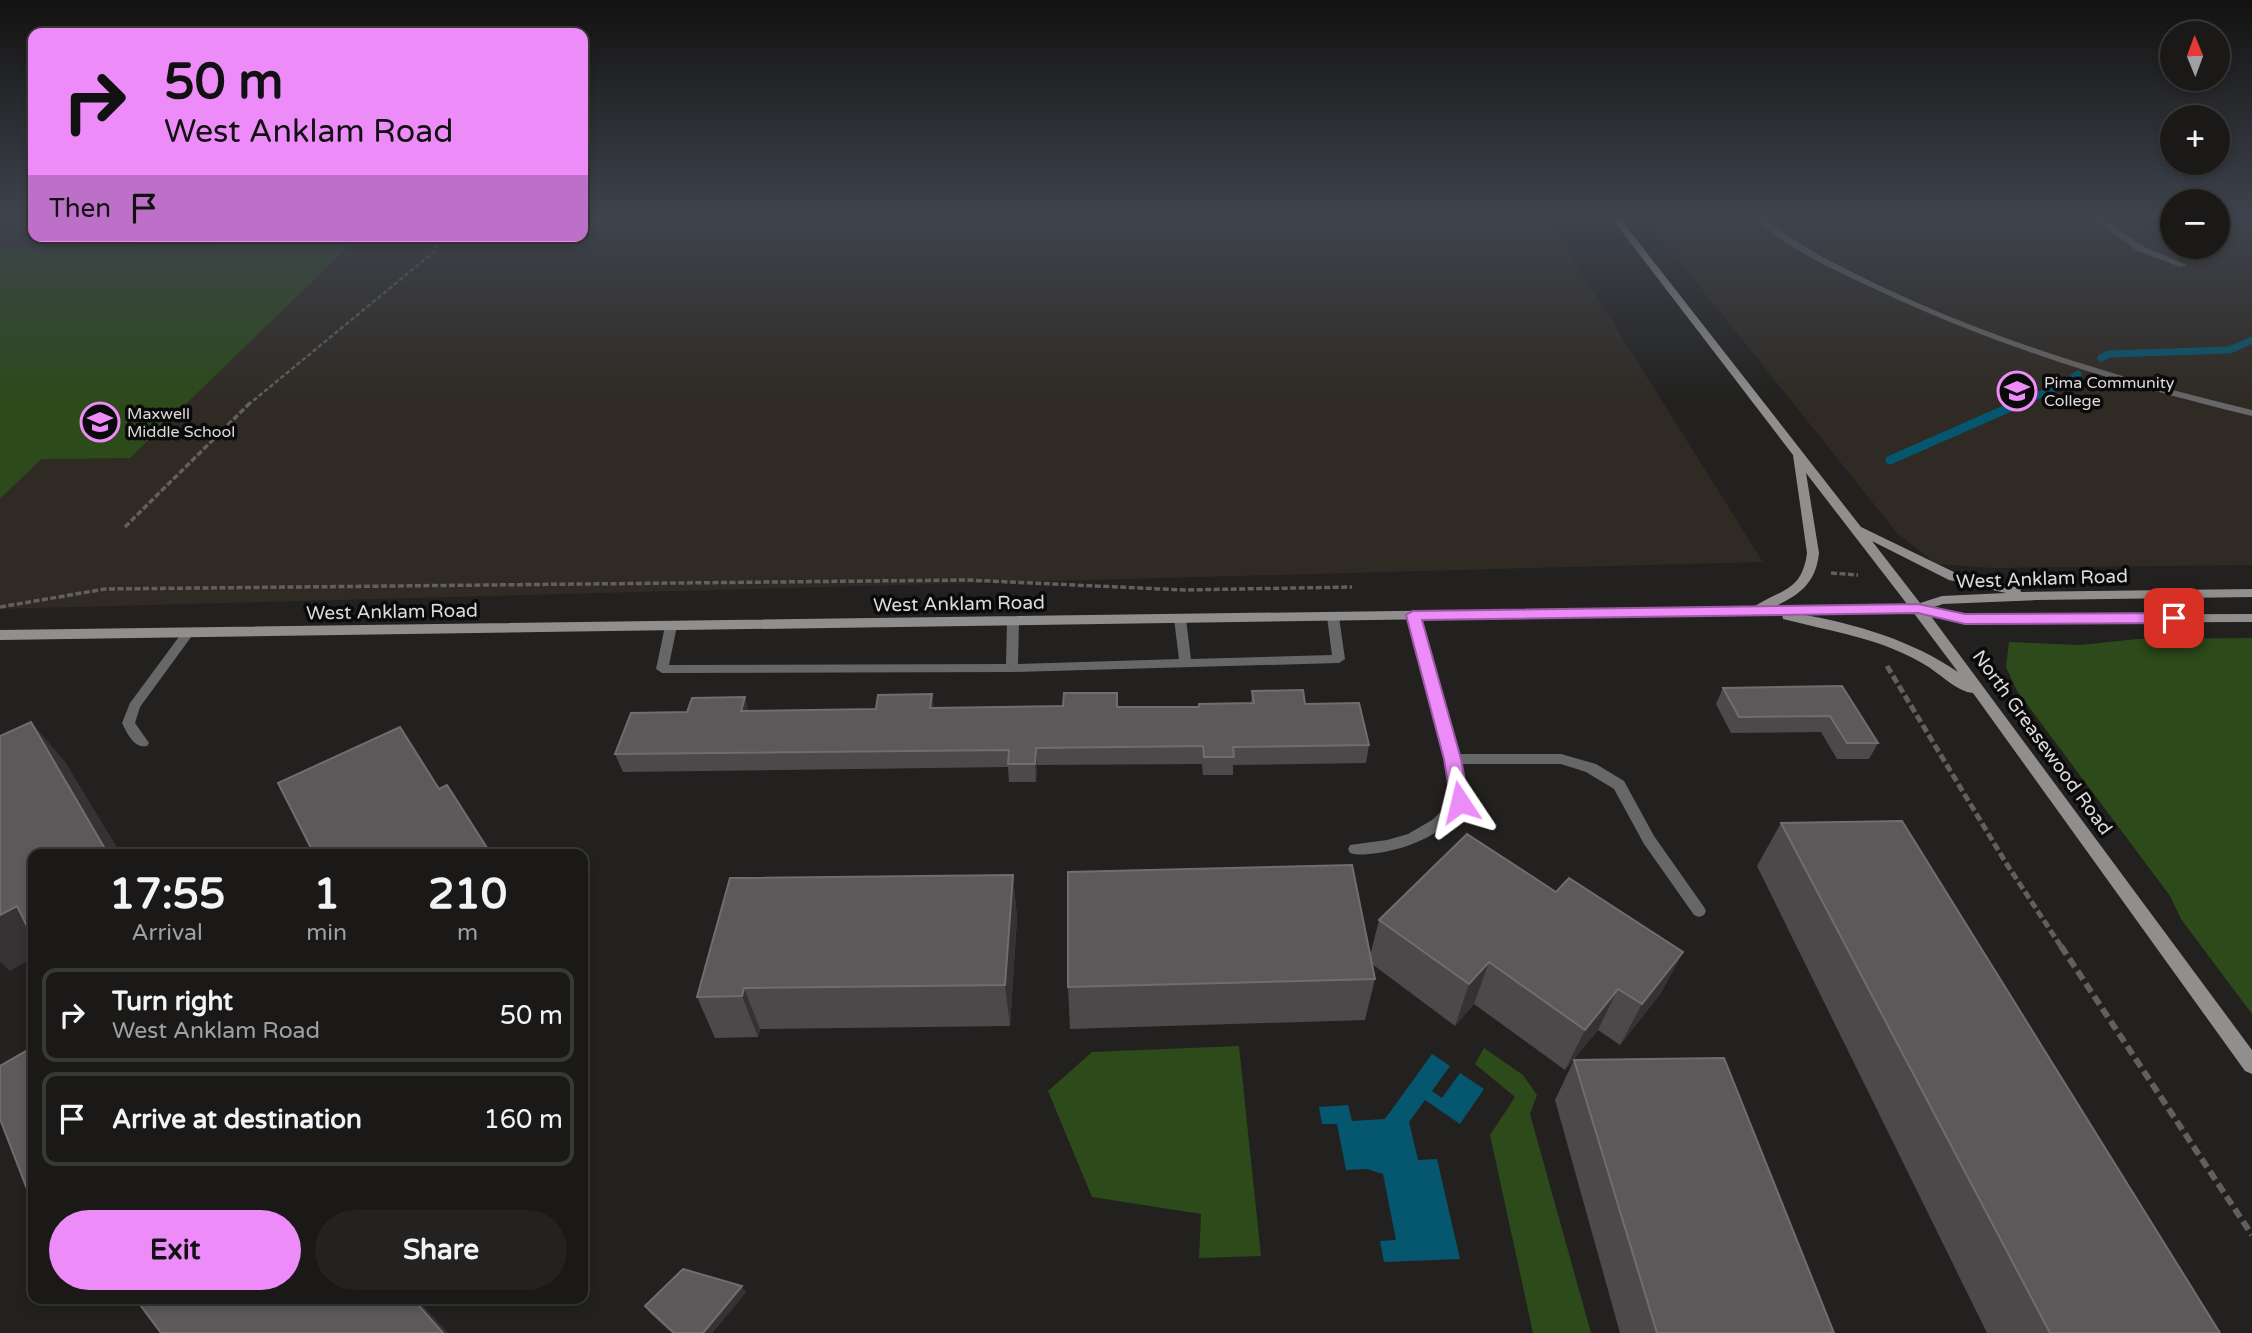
<!DOCTYPE html>
<meta charset="utf-8">
<style>
body{margin:0;font-family:"Varela Round",sans-serif;background:#232220;color:#f1f3f6;height:100vh;display:flex;flex-direction:column;font-size:26px;white-space:nowrap}
*{box-sizing:border-box;margin:0}
p{font-size:23px;color:#9fa0a1}
.icon{flex:none;width:38px;height:38px;fill:none;stroke:currentColor;stroke-width:2;stroke-linecap:round;stroke-linejoin:round}
.map{position:relative;flex:1;overflow:hidden}
.panel{position:absolute;left:28px;top:849px;width:560px;height:455px;display:flex;flex-direction:column;background:#1a1917;border-radius:14px;box-shadow:0 4px 10px #0003,0 0 0 2px #383836}
.panel>*{flex:none}
.top-card{position:absolute;left:28px;top:28px;width:560px;height:214px;border-radius:14px;box-shadow:0 4px 10px #0003,0 0 0 2px #383836;background:#ed8cf9;color:#111;overflow:hidden}
.needle{width:46px;rotate:359deg}
.tools{position:absolute;left:2160px;top:21px;display:grid;gap:14px}
.tools a{display:grid;place-items:center;width:70px;height:70px;border-radius:50%;background:#1a1917;box-shadow:0 4px 10px #0003,0 0 0 2px #383836;font-size:35px}
.pin{position:absolute;display:grid;place-items:center;width:60px;height:60px;color:#fff;margin:-30px;border-radius:14px;box-shadow:0 4px 10px #0006}
.me{position:absolute;width:77px;margin:-38px;rotate:350deg;stroke-linejoin:round;filter:drop-shadow(0 0 5px #0008)}
.turn{display:flex;align-items:center;gap:24px;height:147px;padding:0 21px;font-size:32px}
.turn .icon{width:91px;height:91px;stroke-width:2.5}
.turn b{display:block;font-size:49px;line-height:60px}
.then{display:flex;align-items:center;height:66px;padding:0 21px;background:#0003;gap:14px;font-size:26px}
.eta{display:flex;justify-content:space-evenly;align-items:center;height:119px;text-align:center}
.eta b{font-size:42px;font-weight:700;line-height:49px}
.action{display:flex;gap:14px;margin-top:auto;padding:14px 21px}
.action a{flex:1;height:80px;border-radius:42px;background:#ed8cf9;color:#111;font-size:28px;font-weight:700;line-height:80px;text-align:center}
.action a+a{background:#232220;color:#f1f3f6}
ul{padding:0;list-style:none}
li{display:flex;align-items:center;gap:21px;height:94px;margin:0 14px 10px;padding:0 7px;border:4px solid #383836;border-radius:14px}
li div{flex:1}
li b{display:block;font-size:26px}
li em{font-style:normal}
.map>svg:first-child{display:block}
.built{fill:#2f2a23}
.green{fill:#2c4a1a}
.water{fill:#05566f}
.lines{fill:none;stroke-linecap:round;stroke-linejoin:round}
.stream-far1{stroke:#05566f;stroke-width:7}
.stream{stroke:#05566f;stroke-width:9}
.path-far3{stroke:#61605f;stroke-width:2.5;stroke-dasharray:4.5 2.5;stroke-linecap:butt}
.path-far2{stroke:#61605f;stroke-width:3.5;stroke-dasharray:6 2.5;stroke-linecap:butt}
.path-far1{stroke:#61605f;stroke-width:5;stroke-dasharray:8 3.5;stroke-linecap:butt}
.path{stroke:#61605f;stroke-width:6;stroke-dasharray:10 5;stroke-linecap:butt}
.lane{fill:#686767;fill-rule:evenodd}
.secondary{fill:#918f8e;fill-rule:evenodd}
.wall{fill:#4c494b}
.shaded-wall{fill:#353233}
.building{fill:#5b595a;stroke:#706d6e;stroke-width:2}
.route{fill:#ed8cf9;stroke:#9a5ba2;stroke-width:2}
.labels{text-anchor:middle;stroke-width:7;stroke-linejoin:round;paint-order:stroke}
.far-poi-label{font-size:16px;fill:#dcdbda;stroke:#0b0a0a;text-anchor:start}
.street-label{font-size:19px;fill:#dcdbda;stroke:#0b0a0a}
</style>
<div class="map">
<svg width="2252" height="1333" viewBox="0 0 2252 1333">
<rect width="100%" height="100%" fill="#22211f"/>
<!-- built -->
<path class="built" d="M 583,216 L 1546,216 L 1763,562 L 0,609 L 0,230 L 33,229 L 33,236 L 583,236 Z
M 1643,216 L 2172,216 L 2172,247 L 2217,247 L 2217,216 L 2252,216 L 2252,565 L 1992,568 L 1937,564 L 1898,534 Z"/>
<!-- green -->
<path class="green" d="M 352,243 L 130,458 L 41,459 L 0,499 L 0,248 Z
M 2252,638 L 2252,1014 L 2181,919 L 2170,896 L 2017,691 L 2006,667 L 2009,642 L 2080,645 L 2137,639 Z
M 1239,1046 L 1261,1256 L 1199,1258 L 1201,1214 L 1092,1197 L 1048,1091 L 1092,1052 Z
M 1484,1048 L 1523,1075 L 1537,1095 L 1530,1114 L 1591,1333 L 1533,1333 L 1490,1135 L 1515,1097 L 1475,1064 Z"/>
<!-- water -->
<path class="water" d="M 1432,1054 L 1450,1066 L 1432,1091 L 1442,1098 L 1460,1073 L 1484,1089 L 1460,1124 L 1425,1100 L 1409,1122 L 1418,1160 L 1437,1159 L 1460,1259 L 1384,1262 L 1380,1241 L 1396,1240 L 1383,1174 L 1367,1169 L 1346,1170 L 1337,1124 L 1322,1124 L 1319,1107 L 1348,1105 L 1352,1121 L 1385,1119 Z"/>
<g class="lines">
<!-- stream-far1 -->
<path class="stream-far1" d="M 2101,358 L 2109,354 L 2230,350 L 2252,340
M 2016,405 L 2064,384 L 2078,374"/>
<!-- stream -->
<path class="stream" d="M 1890,460 L 2020,403"/>
<!-- path-far3 -->
<path class="path-far3" d="M 248,405 L 435,251 L 436,236"/>
<!-- path-far2 -->
<path class="path-far2" d="M 125,527 L 250,403
M 1831,573 L 1858,575
M 0,607 L 105,589 L 966,580 L 1184,590 L 1352,587"/>
<!-- path-far1 -->
<path class="path-far1" d="M 1887,666 L 2006,863 L 2062,948"/>
<!-- path -->
<path class="path" d="M 2061,946 L 2252,1235"/>
<!-- lane -->
<path class="lane" d="M 1752,216 C 1757,216 1759,215 1762,217 C 1772,222 1780,230 1789,236 C 1806,248 1825,259 1844,268 C 1972,334 2113,377 2252,410 L 2252,416 C 2123,385 1995,346 1875,289 C 1833,270 1786,248 1752,216 Z
M 2090,216 L 2099,216 L 2142,246 L 2187,265 L 2180,267 L 2136,250 Z
M 1413,611 L 1419,615 L 1458,754 L 1561,754 L 1596,764 L 1624,781 L 1654,836 L 1704,907 L 1706,911 L 1704,915 L 1699,917 L 1694,915 L 1644,844 L 1614,789 L 1586,772 L 1561,764 L 1460,764 L 1467,802 C 1448,832 1412,848 1378,853 C 1368,854 1359,856 1350,853 L 1348,849 L 1350,845 L 1387,840 L 1408,834 L 1432,820 L 1453,801 L 1446,759 L 1407,615 Z
M 1333,613 L 1339,617 L 1345,659 L 1339,663 L 1012,672 L 662,673 L 656,669 L 665,626 L 671,622 L 677,626 L 669,665 L 1006,664 L 1007,621 L 1013,617 L 1019,621 L 1018,664 L 1179,659 L 1174,619 L 1180,615 L 1186,619 L 1191,659 L 1332,655 L 1327,617 Z
M 188,629 L 194,633 L 140,707 L 135,723 L 149,743 L 147,746 C 134,749 127,733 122,723 L 130,703 L 184,630 Z"/>
<!-- secondary -->
<path class="secondary" d="M 1610,216 L 1618,216 L 1861,527 L 1958,574 L 2020,588 L 2021,592 L 2252,589 L 2252,597 L 2037,600 L 1943,604 L 1934,607 L 1965,615 L 2252,614 L 2252,622 L 1965,623 L 1930,615 L 2252,1050 L 2252,1074 L 2245,1071 L 1973,693 C 1958,692 1940,674 1927,666 C 1882,638 1833,632 1783,619 L 1782,614 L 0,640 L 0,630 L 1755,606 C 1782,589 1802,591 1807,553 L 1793,455 ZM 1806,473 L 1907,604 L 1776,606 C 1801,594 1816,582 1819,553 ZM 1872,541 L 1949,580 L 2006,593 L 1942,596 L 1920,603 ZM 1913,612 L 1958,672 C 1911,640 1856,624 1800,614 Z"/>
</g>
<!-- wall -->
<path class="wall" d="M 1085,216 L 1115,216 L 1100,222 Z
M 1842,686 L 1878,743 L 1869,759 L 1837,759 L 1821,732 L 1731,733 L 1716,704 L 1723,688 Z
M 1252,691 L 1305,704 L 1369,745 L 1366,763 L 1233,765 L 1233,775 L 1203,775 L 1202,764 L 1037,765 L 1036,782 L 1009,782 L 1008,767 L 623,772 L 615,754 L 687,712 L 934,708 L 1199,707 L 1251,703 Z
M 1781,823 L 2220,1333 L 1987,1333 L 1757,866 Z
M 1013,875 L 1017,918 L 1010,1026 L 760,1029 L 758,1037 L 715,1038 L 697,997 Z
M 1556,892 L 1683,952 L 1661,993 L 1620,1045 L 1598,1030 L 1565,1070 L 1474,1004 L 1455,1026 L 1372,964 L 1375,979 L 1365,1020 L 1070,1029 L 1068,987 L 1370,956 L 1379,920 Z
M 1574,1060 L 1834,1333 L 1620,1333 L 1555,1100 Z
M 746,1292 L 712,1333 L 672,1333 L 650,1313 L 645,1306 Z"/>
<!-- shaded-wall -->
<path class="shaded-wall" d="M 1100,216 L 1115,216 L 1100,222 Z
M 932,694 L 935,712 L 930,708 Z
M 745,697 L 750,715 L 741,711 Z
M 31,722 L 66,763 L 121,854 L 108,854 Z
M 1036,748 L 1037,765 L 1036,782 L 1035,764 Z
M 1013,875 L 1017,918 L 1010,1026 L 1005,985 Z
M 17,906 L 33,921 L 33,958 L 10,971 L 0,962 L 0,915 Z
M 1683,952 L 1661,993 L 1620,1045 L 1642,1004 Z
M 1489,962 L 1474,1004 L 1455,1026 L 1469,984 Z
M 744,988 L 760,1029 L 758,1037 L 742,996 Z
M 1618,989 L 1598,1030 L 1565,1070 L 1585,1030 Z
M 742,1286 L 746,1292 L 712,1333 L 703,1333 Z
M 412,1298 L 416,1298 L 448,1333 L 443,1333 Z"/>
<!-- building -->
<path class="building" d="M 1842,686 L 1878,743 L 1847,743 L 1830,716 L 1739,717 L 1723,688 Z
M 1303,690 L 1305,704 L 1359,703 L 1369,745 L 1233,747 L 1234,757 L 1204,757 L 1203,746 L 1036,748 L 1035,764 L 1008,764 L 1009,750 L 615,754 L 631,713 L 687,712 L 692,698 L 745,697 L 741,711 L 876,709 L 878,695 L 932,694 L 930,708 L 1063,706 L 1064,693 L 1117,693 L 1117,707 L 1199,707 L 1199,704 L 1254,703 L 1252,691 Z
M 31,722 L 108,854 L 33,854 L 33,938 L 17,906 L 0,915 L 0,736 Z
M 400,727 L 439,789 L 447,785 L 491,854 L 314,854 L 278,783 Z
M 1902,821 L 2220,1333 L 2050,1333 L 1781,823 Z
M 1467,834 L 1556,892 L 1569,878 L 1683,952 L 1642,1004 L 1618,989 L 1585,1030 L 1489,962 L 1469,984 L 1379,920 Z
M 1352,865 L 1375,979 L 1068,987 L 1068,872 Z
M 1013,875 L 1005,985 L 744,988 L 742,996 L 697,997 L 730,878 Z
M 33,1047 L 33,1201 L 32,1202 L 0,1119 L 0,1066 Z
M 1724,1058 L 1834,1333 L 1657,1333 L 1574,1060 Z
M 683,1269 L 742,1286 L 703,1333 L 674,1333 L 645,1306 Z
M 135,1298 L 412,1298 L 443,1333 L 161,1333 Z"/>
<!-- sky -->
<linearGradient id="sky" x2="0" y2="1"><stop stop-color="#131211"/><stop offset="0.54" stop-color="#3e434d"/><stop offset="1" stop-color="#3e434d" stop-opacity="0"/></linearGradient>
<rect width="2252" height="403" fill="url(#sky)"/>
<!-- route -->
<path class="route" d="M 1918,604 L 1965,614 L 2174,613 L 2181,618 L 2174,623 L 1965,624 L 1918,613 L 1422,620 L 1461,759 L 1469,802 L 1460,809 L 1451,802 L 1444,759 L 1406,615 L 1413,611 Z"/>
<!-- icons -->
<defs>
<symbol id="university-ring" viewBox="-11 -11 22 22"><circle r="9.5" fill="#0b0a0a" stroke="#ed8cf9" stroke-width="1.5"/><path d="M0-5L7-2L0 1L-7-2ZM-4 1L0 2.5L4 1V4Q0 6-4 4Z" fill="#ed8cf9"/></symbol>
<symbol id="school-ring" viewBox="-11 -11 22 22"><circle r="9.5" fill="#0b0a0a" stroke="#ed8cf9" stroke-width="1.5"/><path d="M0-5L7-2L0 1L-7-2ZM-4 1L0 2.5L4 1V4Q0 6-4 4Z" fill="#ed8cf9"/></symbol>
</defs>
<g fill-rule="evenodd">
<use href="#university-ring" x="1995" y="369" width="44" height="44"/>
<use href="#school-ring" x="78" y="400" width="44" height="44"/>
</g>
<g class="labels">
<!-- far-poi labels -->
<g class="far-poi-label">
<text x="2044" y="388">Pima Community<tspan x="2044" dy="18">College</tspan></text>
<text x="127" y="419">Maxwell<tspan x="127" dy="18">Middle School</tspan></text>
</g>
<!-- street labels -->
<g class="street-label">
<text transform="translate(2042 578) rotate(-2)" y="7">West Anklam Road</text>
<text transform="translate(959 603) rotate(-1)" y="7">West Anklam Road</text>
<text transform="translate(392 611) rotate(-1)" y="7">West Anklam Road</text>
<text transform="translate(2043 742) rotate(54)" y="7">North Greasewood Road</text>
</g>
</g>
</svg>
<div class="tools">
<a><svg class="needle" viewBox="-14 -14 28 28"><path d="M0-13l5 13h-10z" fill="#e53935"/><path d="M0 13l5-13h-10z" fill="#9fa0a1"/></svg></a>
<a>+</a>
<a>−</a>
</div>
<div class="pin" style="left:2174px;top:618px;background:#d93025"><svg class="icon" aria-label="arrive" viewBox="0 0 24 24"><path d="M6 21V4h12l-3 4 3 4H6"/></svg></div>
<svg class="me" style="left:1460px;top:802px" viewBox="-20 -20 40 40"><path d="M0-17L14 15 0 8-14 15z" fill="#ed8cf9" stroke="#fff" stroke-width="4"/></svg>
<div class="top-card">
<div class="turn"><svg class="icon" aria-label="right" viewBox="0 0 24 24"><path d="M7 20v-9h11M14 6l5 5-5 5"/></svg><div><b>50 m</b>West Anklam Road</div></div>
<div class="then">Then<svg class="icon" aria-label="arrive" viewBox="0 0 24 24"><path d="M6 21V4h12l-3 4 3 4H6"/></svg></div>
</div>
<section class="panel">
<div class="eta">
<div><b>17:55</b><p>Arrival</p></div>
<div><b>1</b><p>min</p></div>
<div><b>210</b><p>m</p></div>
</div>
<ul>
<li><svg class="icon" aria-label="right" viewBox="0 0 24 24"><path d="M7 20v-9h11M14 6l5 5-5 5"/></svg><div><b>Turn right</b><p>West Anklam Road</p></div><em>50 m</em></li>
<li><svg class="icon" aria-label="arrive" viewBox="0 0 24 24"><path d="M6 21V4h12l-3 4 3 4H6"/></svg><div><b>Arrive at destination</b></div><em>160 m</em></li>
</ul>
<div class="action"><a>Exit</a><a>Share</a></div>
</section>
</div>
